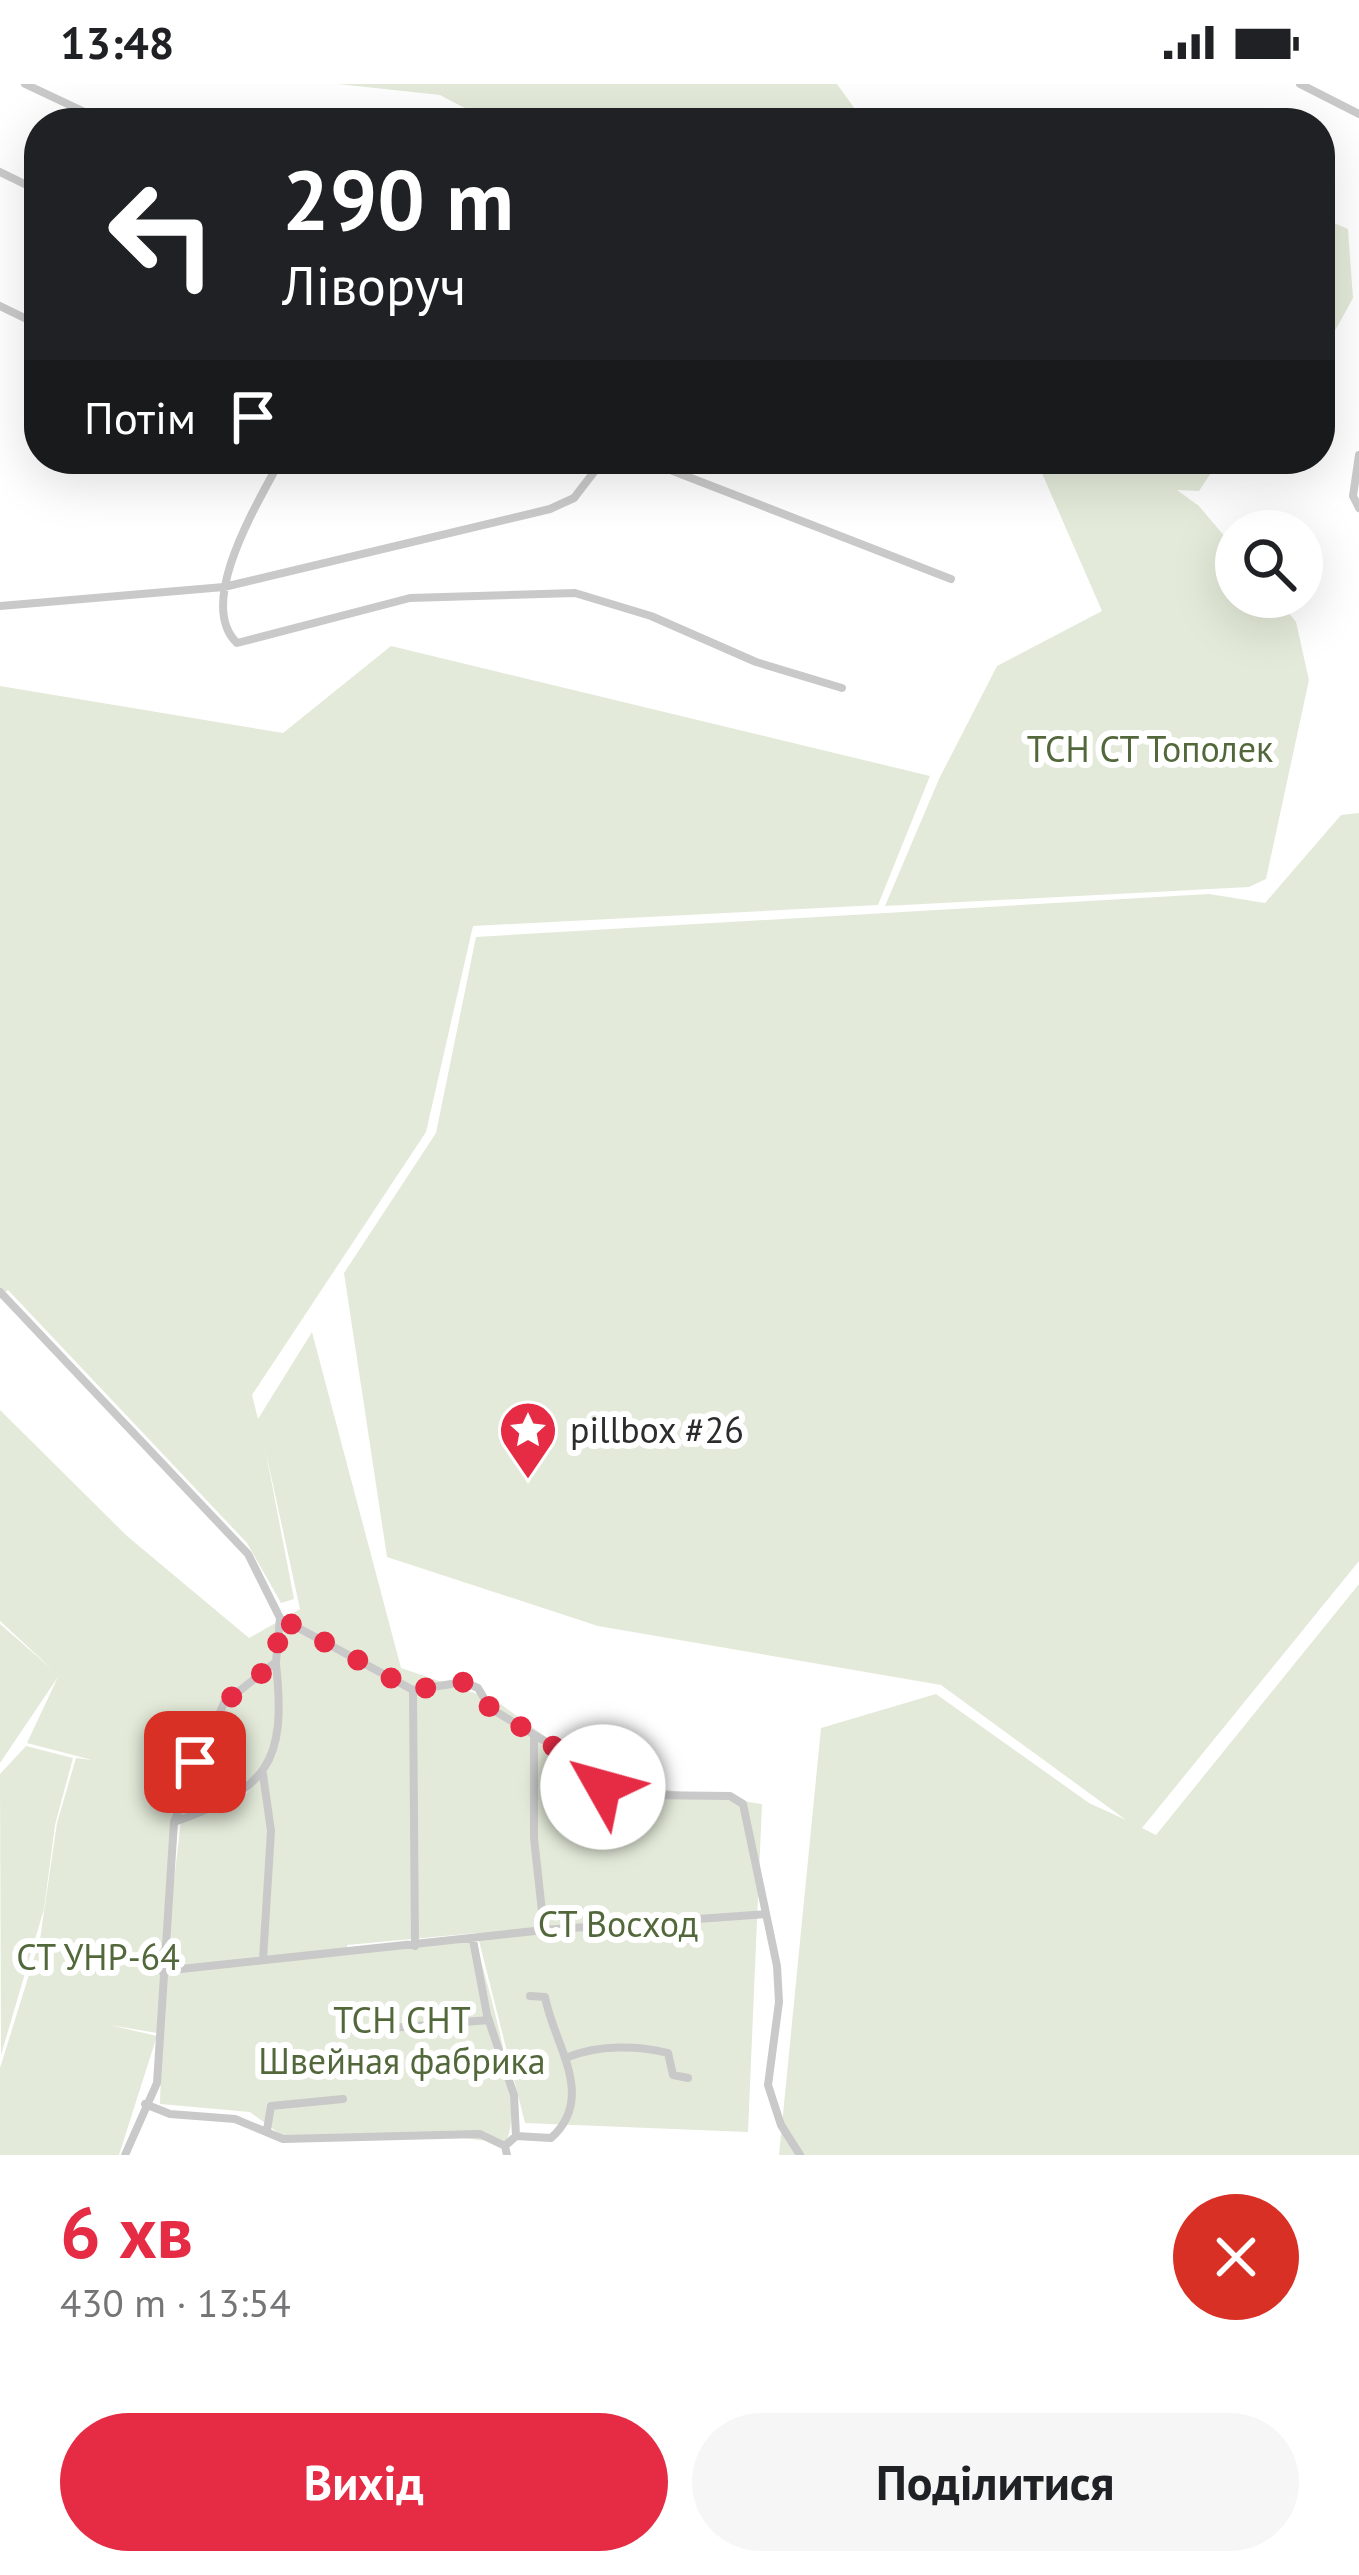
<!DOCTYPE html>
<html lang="uk">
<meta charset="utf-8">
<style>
body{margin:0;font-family:"PT Sans",sans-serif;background:#f6f6f6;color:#202124;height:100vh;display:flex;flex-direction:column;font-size:45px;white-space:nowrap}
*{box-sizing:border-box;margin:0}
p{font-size:39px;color:#757577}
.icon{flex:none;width:66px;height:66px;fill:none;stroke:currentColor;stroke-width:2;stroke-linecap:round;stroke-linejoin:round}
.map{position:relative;height:2071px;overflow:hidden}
.details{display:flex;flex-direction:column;background:#fff;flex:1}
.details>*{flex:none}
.hud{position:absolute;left:24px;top:24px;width:1311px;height:366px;border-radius:48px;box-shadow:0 12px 48px #0002;background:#202124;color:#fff;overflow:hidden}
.buttons{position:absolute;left:1215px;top:426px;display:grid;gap:24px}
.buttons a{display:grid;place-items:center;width:108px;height:108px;border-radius:50%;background:#fff;box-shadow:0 12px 48px #0002;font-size:60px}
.pin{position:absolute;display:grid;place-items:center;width:102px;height:102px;color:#fff;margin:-51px;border-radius:24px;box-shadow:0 6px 18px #0006}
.me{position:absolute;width:132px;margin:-66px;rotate:308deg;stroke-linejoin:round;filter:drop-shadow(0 0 9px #0008)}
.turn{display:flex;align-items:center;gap:42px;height:252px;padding:0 60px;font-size:54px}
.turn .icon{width:156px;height:156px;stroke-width:2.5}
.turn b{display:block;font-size:84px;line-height:102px}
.then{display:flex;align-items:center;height:114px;padding:0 60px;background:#0003;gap:24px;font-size:45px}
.round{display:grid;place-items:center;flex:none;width:126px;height:126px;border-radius:63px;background:#f6f6f6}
.headline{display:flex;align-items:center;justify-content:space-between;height:204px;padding:0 60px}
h1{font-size:72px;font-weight:600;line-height:90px;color:#e62b45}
.primary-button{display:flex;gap:24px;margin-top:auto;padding:24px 60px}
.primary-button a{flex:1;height:138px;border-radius:72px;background:#e62b45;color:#fff;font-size:48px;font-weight:600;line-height:138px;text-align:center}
.primary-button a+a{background:#f6f6f6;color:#202124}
.status{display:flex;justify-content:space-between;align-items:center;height:84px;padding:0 60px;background:#fff;direction:ltr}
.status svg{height:33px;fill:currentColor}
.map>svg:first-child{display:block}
.green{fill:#e3ead9}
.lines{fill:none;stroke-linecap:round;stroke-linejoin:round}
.minor{stroke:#c9c9c9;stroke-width:8}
.route{stroke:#e62b45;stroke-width:21;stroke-dasharray:0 37.8}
.labels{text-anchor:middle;stroke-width:12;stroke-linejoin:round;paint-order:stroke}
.park-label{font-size:36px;fill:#52683a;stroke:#fff}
.poi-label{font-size:36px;fill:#2c2c2c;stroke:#fff;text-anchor:start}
</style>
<div class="status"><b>13:48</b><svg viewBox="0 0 49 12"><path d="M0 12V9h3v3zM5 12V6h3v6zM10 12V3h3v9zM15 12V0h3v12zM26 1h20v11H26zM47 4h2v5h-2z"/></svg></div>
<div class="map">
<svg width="1359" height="2071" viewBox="0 0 1359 2071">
<rect width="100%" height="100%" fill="#fff"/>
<!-- green -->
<path class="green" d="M 338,0 L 837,0 L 865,39 L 493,39 L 440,11 Z
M 1320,133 L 1348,145 L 1353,214 L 1320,274 Z
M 1029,375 L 1220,375 L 1199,407 L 1177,406 L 1199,422 L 1236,466 L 1236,513 L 1276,513 L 1296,538 L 1309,596 L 1266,795 L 1249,803 L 885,822 L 939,695 L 997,582 L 1102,527 L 1041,387 Z
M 391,562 L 930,692 L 878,821 L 473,842 L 426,1048 L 252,1311 L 258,1335 L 312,1248 L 401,1584 L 495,1616 L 606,1697 L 762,1720 L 748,2048 L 525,2039 L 477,1849 L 347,1861 L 347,1867 L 474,1852 C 485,1893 527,2025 505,2059 L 445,2052 L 284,2053 L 250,2028 L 160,2020 L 164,1884 L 181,1736 L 241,1717 L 279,1666 L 240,1715 L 178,1734 L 181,1705 L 169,1763 L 157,1949 L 110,1941 L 157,1952 L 119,2071 L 0,2071 L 0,1984 L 40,1855 L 57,1739 L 76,1674 L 92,1676 L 27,1659 L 58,1593 L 0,1679 L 0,1540 L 54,1587 L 0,1537 L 0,1326 L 127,1452 L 249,1554 L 300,1525 L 265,1364 L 294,1515 L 281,1519 L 247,1459 L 8,1206 L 0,1212 L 0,602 L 283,649 Z
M 1359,729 L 1359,1477 L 1142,1744 L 1156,1751 L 1359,1500 L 1359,2071 L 779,2071 L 821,1644 L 936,1610 L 1089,1719 L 1126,1736 L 941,1601 L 598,1542 L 387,1473 L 344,1189 L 436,1049 L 476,853 L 1209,810 L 1265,819 L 1341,731 Z
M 26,1662 L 73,1674 L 55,1741 L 44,1825 L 1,1971 L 0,1690 Z"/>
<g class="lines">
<!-- minor -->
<path class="minor" d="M 25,0 L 108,39
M 1300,0 L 1359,30
M 0,88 L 39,107
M 0,222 L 39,241
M 1359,371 L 1353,412 L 1359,424
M 281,375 C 259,417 195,519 237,559 L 410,514 L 575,509 L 651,532 L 756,578 L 842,604
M 613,375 L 658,386
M 642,375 L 951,495
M 0,522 L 224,503 L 550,425 L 574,414 L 604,375
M 0,1208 L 248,1470 L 280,1534 L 413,1606 L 464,1598 L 478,1604 L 490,1624 L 571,1673 L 603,1703 L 641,1711 L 730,1712 L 743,1720 L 777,1882 L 779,1918 L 768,2001 L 781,2041 L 800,2071
M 413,1606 L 415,1862
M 534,1655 L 534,1754 L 544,1846
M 263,1690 L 271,1747 L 263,1875
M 174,1738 C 267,1705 287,1680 276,1580
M 473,1856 L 487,1931 L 514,2011 L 516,2052 L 505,2062
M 162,1887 L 544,1846 L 766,1830
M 355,1947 L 489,1936
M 568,1973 C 598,1961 637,1961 668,1969 L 673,1991 L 688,1994
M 145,2020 L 170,2030 L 235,2035 L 283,2055 L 480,2050 L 505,2062 L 507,2071
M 267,2046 L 271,2022 L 343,2015
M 516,2052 L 551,2054 C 597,2013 554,1961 545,1913 L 530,1912
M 125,2071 L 157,1999 L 174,1738 L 224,1619 L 276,1578 L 280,1534"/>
</g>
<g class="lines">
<!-- route -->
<path class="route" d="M 195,1678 L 224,1619 L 276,1578 L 280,1534 L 413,1606 L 464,1598 L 478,1604 L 490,1624 L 571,1673 L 603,1703"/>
</g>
<!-- icons -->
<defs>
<symbol id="sight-pin" viewBox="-11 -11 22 30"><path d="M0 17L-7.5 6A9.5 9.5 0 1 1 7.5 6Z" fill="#e62b45" stroke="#fff"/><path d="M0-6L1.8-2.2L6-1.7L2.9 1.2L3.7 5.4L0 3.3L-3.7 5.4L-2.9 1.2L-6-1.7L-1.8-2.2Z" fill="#fff"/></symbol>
</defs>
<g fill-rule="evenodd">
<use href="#sight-pin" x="495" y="1313" width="66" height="90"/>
</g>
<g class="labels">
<!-- park labels -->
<g class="park-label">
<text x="1150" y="678">ТСН СТ Тополек</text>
<text x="618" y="1853">СТ Восход</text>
<text x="98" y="1886">СТ УНР-64</text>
<text x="402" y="1949">ТСН СНТ<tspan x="402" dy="41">Швейная фабрика</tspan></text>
</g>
<!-- poi labels -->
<g class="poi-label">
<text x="570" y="1359">pillbox #26</text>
</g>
</g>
</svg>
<div class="buttons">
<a><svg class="icon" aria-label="search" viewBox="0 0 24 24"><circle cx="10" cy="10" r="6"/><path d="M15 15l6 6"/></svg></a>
</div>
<div class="pin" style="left:195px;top:1678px;background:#d93025"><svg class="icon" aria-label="arrive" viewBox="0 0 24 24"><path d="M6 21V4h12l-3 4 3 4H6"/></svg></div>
<svg class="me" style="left:603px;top:1703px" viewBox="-20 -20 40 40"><circle r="19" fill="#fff"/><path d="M0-13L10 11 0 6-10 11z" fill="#e62b45"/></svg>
<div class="hud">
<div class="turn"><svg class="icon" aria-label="left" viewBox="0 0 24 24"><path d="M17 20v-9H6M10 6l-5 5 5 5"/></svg><div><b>290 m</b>Ліворуч</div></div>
<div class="then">Потім<svg class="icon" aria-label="arrive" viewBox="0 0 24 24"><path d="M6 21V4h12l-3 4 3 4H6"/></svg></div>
</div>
</div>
<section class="details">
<div class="headline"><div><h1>6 хв</h1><p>430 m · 13:54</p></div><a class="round" style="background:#d93025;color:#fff"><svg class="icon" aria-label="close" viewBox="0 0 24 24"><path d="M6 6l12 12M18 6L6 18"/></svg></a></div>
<div class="primary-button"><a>Вихід</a><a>Поділитися</a></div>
</section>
